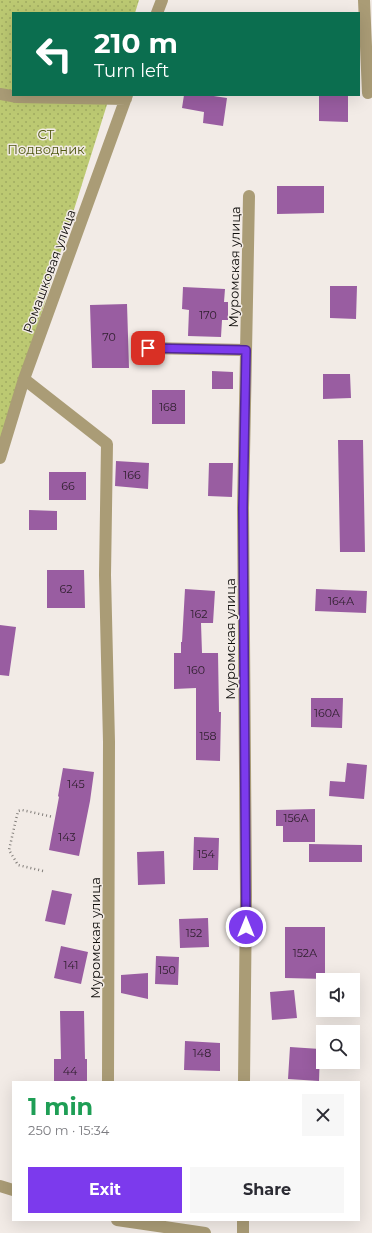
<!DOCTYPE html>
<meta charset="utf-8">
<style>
body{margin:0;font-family:Montserrat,sans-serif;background:#f7f7f7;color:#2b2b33;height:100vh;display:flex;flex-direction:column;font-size:15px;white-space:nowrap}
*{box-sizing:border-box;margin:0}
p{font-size:13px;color:#7c7c81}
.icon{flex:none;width:22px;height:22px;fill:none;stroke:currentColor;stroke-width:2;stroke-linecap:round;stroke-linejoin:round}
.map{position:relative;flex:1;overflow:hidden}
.drawer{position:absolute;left:12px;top:1081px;width:348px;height:140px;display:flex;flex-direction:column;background:#fff;border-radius:0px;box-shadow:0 4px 16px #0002}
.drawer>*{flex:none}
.banner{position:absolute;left:12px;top:12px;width:348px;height:84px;border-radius:0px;box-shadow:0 4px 16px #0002;background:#0b6e4f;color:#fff;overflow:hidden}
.buttons{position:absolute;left:316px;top:973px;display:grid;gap:8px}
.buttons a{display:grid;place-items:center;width:44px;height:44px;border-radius:0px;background:#fff;box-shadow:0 4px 16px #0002;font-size:20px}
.pin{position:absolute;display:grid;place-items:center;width:34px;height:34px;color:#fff;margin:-17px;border-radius:8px;box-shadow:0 2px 6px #0006}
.me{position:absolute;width:44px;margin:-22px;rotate:0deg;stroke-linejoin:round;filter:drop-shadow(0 0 3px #0008)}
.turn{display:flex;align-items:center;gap:14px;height:84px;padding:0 16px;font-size:18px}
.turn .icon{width:52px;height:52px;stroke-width:2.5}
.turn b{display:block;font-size:28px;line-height:34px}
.round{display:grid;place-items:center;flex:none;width:42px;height:42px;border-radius:0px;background:#f7f7f7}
.overview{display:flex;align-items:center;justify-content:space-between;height:68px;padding:0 16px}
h1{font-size:24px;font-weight:700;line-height:30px;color:#1e9e55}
.cta{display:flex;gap:8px;margin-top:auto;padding:8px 16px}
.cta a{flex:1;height:46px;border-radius:0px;background:#7c3aed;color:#fff;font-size:16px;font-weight:700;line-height:46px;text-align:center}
.cta a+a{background:#f7f7f7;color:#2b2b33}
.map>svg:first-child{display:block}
.grass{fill:url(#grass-dots)}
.building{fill:#995da1}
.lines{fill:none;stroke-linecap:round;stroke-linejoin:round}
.path{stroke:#817d79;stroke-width:2.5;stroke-dasharray:1 3;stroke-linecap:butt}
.minor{stroke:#aa9c76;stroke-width:12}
.route-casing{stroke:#51269a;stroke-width:10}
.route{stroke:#7c3aed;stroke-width:7}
.labels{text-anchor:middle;stroke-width:3;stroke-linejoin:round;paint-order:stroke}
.number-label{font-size:11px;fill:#312030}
.park-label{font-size:13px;fill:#505812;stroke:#f2ebe6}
.street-label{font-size:13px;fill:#0e0c0a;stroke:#f2ebe6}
</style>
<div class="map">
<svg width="372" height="1233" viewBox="0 0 372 1233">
<defs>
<pattern id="grass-dots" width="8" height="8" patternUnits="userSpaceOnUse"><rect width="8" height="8" fill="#bcc972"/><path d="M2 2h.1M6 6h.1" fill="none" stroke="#a0ab61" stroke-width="1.8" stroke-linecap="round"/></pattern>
</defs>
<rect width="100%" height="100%" fill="#f2ebe6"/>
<!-- grass -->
<path class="grass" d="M 0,0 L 139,0 L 135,13 L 13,13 L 13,95 L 110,95 L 0,445 Z"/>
<!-- building -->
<path class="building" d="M 184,95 L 207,95 L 227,98 L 223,126 L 203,123 L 204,112 L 182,108 Z
M 319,95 L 348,95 L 348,122 L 319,121 Z
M 277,186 L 324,186 L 324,213 L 277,214 Z
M 330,286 L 357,286 L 356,319 L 330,318 Z
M 183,287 L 225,289 L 224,302 L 228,302 L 228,320 L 222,320 L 221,337 L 188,336 L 189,310 L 182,309 Z
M 127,304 L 129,368 L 92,368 L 90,305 Z
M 212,371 L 233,372 L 233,389 L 212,389 Z
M 323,374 L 350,374 L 351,398 L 323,399 Z
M 152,390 L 185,390 L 185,424 L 152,424 Z
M 338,440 L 363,440 L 365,552 L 340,552 Z
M 116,461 L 149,463 L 148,489 L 115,486 Z
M 209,463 L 233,463 L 232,497 L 208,496 Z
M 49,472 L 86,472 L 86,500 L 49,500 Z
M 29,510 L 57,511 L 57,530 L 29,530 Z
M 47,570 L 84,570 L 85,608 L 47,608 Z
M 185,589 L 215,591 L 213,623 L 201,623 L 202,653 L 218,653 L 219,712 L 221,712 L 220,761 L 196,760 L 196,688 L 174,689 L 174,653 L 181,653 L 181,642 L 182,642 Z
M 316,589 L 367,591 L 366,613 L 315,611 Z
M 0,625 L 16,627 L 9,676 L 0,675 Z
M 311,698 L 343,698 L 342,728 L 311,727 Z
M 347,763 L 367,765 L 364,799 L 329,796 L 330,781 L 345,782 Z
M 63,768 L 94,772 L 90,801 L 79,856 L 49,850 L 59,797 L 58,796 Z
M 315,809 L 315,842 L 283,842 L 283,826 L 276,826 L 276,810 Z
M 194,837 L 219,838 L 218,870 L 193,870 Z
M 309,844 L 362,845 L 362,862 L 309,862 Z
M 164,851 L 165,884 L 138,885 L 137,852 Z
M 52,890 L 72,894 L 65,925 L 45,921 Z
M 208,918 L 209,947 L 180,948 L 179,919 Z
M 285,927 L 325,927 L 325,979 L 285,978 Z
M 61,946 L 88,952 L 81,984 L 54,978 Z
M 156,956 L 179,957 L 178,985 L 155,984 Z
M 148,973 L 148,999 L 121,993 L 121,975 Z
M 294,990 L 297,1018 L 272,1020 L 270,992 Z
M 60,1011 L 84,1011 L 85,1059 L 87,1059 L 87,1082 L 54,1082 L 54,1059 L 61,1059 Z
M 185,1041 L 220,1043 L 220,1071 L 184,1070 Z
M 290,1047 L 320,1049 L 319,1081 L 288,1079 Z"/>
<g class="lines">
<!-- path -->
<path class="path" d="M 43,871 L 18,865 L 9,850 L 18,811 L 22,810 L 53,817"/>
<!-- minor -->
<path class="minor" d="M 364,0 L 368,93
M 157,13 L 162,0
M 0,94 L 17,97 L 126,99
M 148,348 L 246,350
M 24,379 L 107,444 L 105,575 L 109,742 L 108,1082
M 0,458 L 24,379 L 127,95
M 244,1082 L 246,896 L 243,508 L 249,196
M 0,1186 L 13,1190
M 117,1220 L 205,1233
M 243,1233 L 243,1220"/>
</g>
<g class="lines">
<defs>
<path id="route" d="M 148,348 L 246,350 L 243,508 L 246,927"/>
</defs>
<!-- route casing -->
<use href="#route" class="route-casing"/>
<!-- route -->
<use href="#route" class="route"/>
</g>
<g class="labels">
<!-- number labels -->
<g class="number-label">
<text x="208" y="319">170</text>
<text x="109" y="341">70</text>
<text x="168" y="411">168</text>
<text x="132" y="479">166</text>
<text x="68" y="490">66</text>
<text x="66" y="593">62</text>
<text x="341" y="605">164А</text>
<text x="199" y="618">162</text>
<text x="196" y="674">160</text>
<text x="327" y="717">160А</text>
<text x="208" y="740">158</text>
<text x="76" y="788">145</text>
<text x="296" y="822">156А</text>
<text x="67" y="841">143</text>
<text x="206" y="858">154</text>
<text x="194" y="937">152</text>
<text x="305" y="957">152А</text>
<text x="71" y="969">141</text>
<text x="167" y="974">150</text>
<text x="202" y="1057">148</text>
<text x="70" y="1075">44</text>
</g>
<!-- park labels -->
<g class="park-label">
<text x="46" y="139">СТ<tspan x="46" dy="15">Подводник</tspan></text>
</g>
<!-- street labels -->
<g class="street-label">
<text transform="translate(234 267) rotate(-89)" y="5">Муромская улица</text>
<text transform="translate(49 271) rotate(-70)" y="5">Ромашковая улица</text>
<text transform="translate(230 639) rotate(-90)" y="5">Муромская улица</text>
<text transform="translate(95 938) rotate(-90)" y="5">Муромская улица</text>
</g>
</g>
</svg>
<div class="buttons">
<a><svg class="icon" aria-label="sound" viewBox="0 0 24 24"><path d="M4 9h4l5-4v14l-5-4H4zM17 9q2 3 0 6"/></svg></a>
<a><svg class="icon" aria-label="search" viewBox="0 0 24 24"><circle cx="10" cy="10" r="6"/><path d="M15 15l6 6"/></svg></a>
</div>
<div class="pin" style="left:148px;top:348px;background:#d93025"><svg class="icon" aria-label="arrive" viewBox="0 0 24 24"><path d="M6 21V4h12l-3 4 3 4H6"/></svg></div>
<svg class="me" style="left:246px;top:927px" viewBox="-20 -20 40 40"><circle r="17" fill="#7c3aed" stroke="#fff" stroke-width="3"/><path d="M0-11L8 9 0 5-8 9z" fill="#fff"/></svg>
<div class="banner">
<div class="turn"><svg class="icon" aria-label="left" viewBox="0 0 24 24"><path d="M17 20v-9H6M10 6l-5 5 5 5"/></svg><div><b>210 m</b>Turn left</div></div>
</div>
<section class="drawer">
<div class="overview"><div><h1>1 min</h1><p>250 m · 15:34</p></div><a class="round"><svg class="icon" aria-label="close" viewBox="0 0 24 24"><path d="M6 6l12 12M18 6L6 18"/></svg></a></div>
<div class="cta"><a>Exit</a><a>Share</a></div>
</section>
</div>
